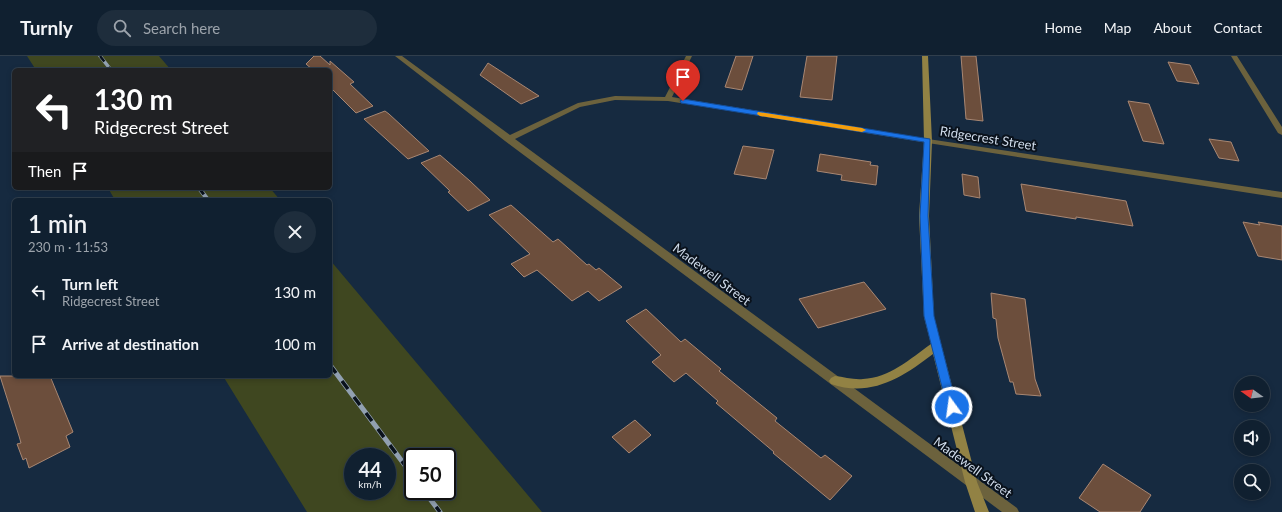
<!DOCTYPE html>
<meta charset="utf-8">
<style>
body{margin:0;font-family:Lato,sans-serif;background:#1e2d3c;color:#f1f3f6;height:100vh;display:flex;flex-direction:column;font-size:15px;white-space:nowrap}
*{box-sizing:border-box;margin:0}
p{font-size:13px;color:#9ca3ab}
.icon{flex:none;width:22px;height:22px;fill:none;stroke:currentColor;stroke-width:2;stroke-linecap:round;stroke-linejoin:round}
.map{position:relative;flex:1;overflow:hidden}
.drawer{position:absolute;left:12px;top:142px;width:320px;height:180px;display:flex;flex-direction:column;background:#102030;border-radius:6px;box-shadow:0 2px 6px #0003,0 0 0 1px #303e4c}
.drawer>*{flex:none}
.guide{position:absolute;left:12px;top:12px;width:320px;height:122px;border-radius:6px;box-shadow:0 2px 6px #0003,0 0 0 1px #303e4c;background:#202124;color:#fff;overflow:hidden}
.needle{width:26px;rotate:284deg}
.buttons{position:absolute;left:1234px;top:320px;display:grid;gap:8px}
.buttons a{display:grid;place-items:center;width:36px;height:36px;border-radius:50%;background:#102030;box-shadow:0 2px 6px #0003,0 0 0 1px #303e4c;font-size:20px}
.speed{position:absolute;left:344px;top:392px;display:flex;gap:8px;font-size:20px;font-weight:700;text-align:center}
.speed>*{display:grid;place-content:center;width:52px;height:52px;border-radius:50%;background:#102030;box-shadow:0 2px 6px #0003,0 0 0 1px #303e4c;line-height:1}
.speed small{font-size:10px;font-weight:400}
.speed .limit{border:2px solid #111;border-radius:6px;background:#fff;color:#111}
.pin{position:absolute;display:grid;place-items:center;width:34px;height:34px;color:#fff;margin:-41px -17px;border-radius:50% 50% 50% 0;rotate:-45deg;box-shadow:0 0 4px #0007}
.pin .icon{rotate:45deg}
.me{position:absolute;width:44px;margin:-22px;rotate:346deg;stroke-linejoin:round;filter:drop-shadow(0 0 3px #0008)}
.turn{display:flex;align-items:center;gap:14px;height:84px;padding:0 16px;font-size:18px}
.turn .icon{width:52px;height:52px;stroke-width:2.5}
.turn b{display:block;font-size:28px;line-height:34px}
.then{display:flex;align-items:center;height:38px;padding:0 16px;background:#0003;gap:8px;font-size:15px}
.round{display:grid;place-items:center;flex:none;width:42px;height:42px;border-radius:21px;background:#1e2d3c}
.head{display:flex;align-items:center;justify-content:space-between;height:68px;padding:0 16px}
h1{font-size:24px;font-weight:600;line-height:30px}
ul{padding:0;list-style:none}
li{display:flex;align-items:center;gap:12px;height:52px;padding:0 16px}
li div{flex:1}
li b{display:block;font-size:15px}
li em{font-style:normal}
header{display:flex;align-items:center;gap:24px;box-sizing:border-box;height:56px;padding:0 20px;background:#102030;border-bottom:1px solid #303e4c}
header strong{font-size:19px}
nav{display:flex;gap:22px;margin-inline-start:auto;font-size:14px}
.search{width:280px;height:36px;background:#1e2d3c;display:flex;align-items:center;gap:10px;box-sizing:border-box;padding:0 14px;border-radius:22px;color:#9ca3ab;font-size:15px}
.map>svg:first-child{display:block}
.green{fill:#3f4720;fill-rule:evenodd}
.building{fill:#6c4e3c;stroke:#a88773}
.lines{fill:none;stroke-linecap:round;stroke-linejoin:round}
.minor{fill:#6c623d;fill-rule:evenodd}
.secondary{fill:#928244;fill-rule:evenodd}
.rail-far2-casing{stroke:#91a0b1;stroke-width:3.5}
.rail-far1-casing{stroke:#91a0b1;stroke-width:4.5}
.rail-casing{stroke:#91a0b1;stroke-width:5}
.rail-far2{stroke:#0a121c;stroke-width:2.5;stroke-dasharray:7;stroke-linecap:butt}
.rail-far1{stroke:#0a121c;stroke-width:3;stroke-dasharray:8;stroke-linecap:butt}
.rail{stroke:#0a121c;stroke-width:3.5;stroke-dasharray:10;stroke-linecap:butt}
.route{fill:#1a73e8;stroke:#114b97}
.slow{fill:#f59e0b}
.labels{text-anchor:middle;stroke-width:4;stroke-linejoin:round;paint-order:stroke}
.street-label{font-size:13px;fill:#d1ddec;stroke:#0a121c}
</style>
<header>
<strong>Turnly</strong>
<div class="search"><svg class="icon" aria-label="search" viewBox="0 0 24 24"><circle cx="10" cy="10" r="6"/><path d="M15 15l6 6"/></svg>Search here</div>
<nav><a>Home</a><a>Map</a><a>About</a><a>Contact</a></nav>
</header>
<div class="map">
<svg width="1282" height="456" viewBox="0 0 1282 456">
<rect width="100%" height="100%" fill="#162a40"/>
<!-- green -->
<path class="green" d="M 27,0 L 159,0 L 171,14 L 36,14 Z
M 108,132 L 270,132 L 280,144 L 115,144 Z
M 330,204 L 542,456 L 307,456 L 223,320 L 330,320 ZM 353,401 L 387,401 L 387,435 L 353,435 ZM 413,401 L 447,401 L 447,435 L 413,435 Z"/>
<!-- building -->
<path class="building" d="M 314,0 L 320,0 L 330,9 L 330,5 L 354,26 L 350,28 L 373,50 L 356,57 L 333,34 L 330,36 L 330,14 L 313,14 L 306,8 Z
M 736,0 L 753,0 L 742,34 L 725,31 Z
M 807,0 L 837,0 L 832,44 L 800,41 Z
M 961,0 L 976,0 L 983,65 L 966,63 Z
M 1168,6 L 1190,9 L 1199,28 L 1177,25 Z
M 488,7 L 539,40 L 521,48 L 480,19 Z
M 1128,45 L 1149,48 L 1164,88 L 1143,85 Z
M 385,55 L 389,58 L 429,95 L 408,103 L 364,63 Z
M 1209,83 L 1231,86 L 1239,105 L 1219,102 Z
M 743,90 L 774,94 L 766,123 L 734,118 Z
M 820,98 L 871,106 L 870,109 L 878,110 L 876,129 L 841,124 L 842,119 L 817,115 Z
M 440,99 L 470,125 L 490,144 L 468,155 L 448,136 L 450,135 L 421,107 Z
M 962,118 L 978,121 L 980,142 L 964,139 Z
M 1021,128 L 1126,145 L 1133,170 L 1076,161 L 1076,163 L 1026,155 Z
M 511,149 L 553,186 L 558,183 L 587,209 L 589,208 L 596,214 L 599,212 L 622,231 L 599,245 L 588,235 L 572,245 L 537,214 L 524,221 L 511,208 L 530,198 L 489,159 Z
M 1243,166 L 1260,169 L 1258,166 L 1282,170 L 1282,204 L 1258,200 Z
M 864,226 L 886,253 L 818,272 L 799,243 Z
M 991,237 L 1025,243 L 1035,323 L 1041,340 L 1016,338 L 1013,326 L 1010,326 L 998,282 L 996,263 L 993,262 Z
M 646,253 L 681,286 L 685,283 L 721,313 L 719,315 L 777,362 L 775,365 L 821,402 L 825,399 L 852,420 L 830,444 L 773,397 L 774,396 L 716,347 L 718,345 L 686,317 L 674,326 L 652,306 L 661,299 L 626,265 Z
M 0,320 L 50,320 L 73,376 L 66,380 L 70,391 L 29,412 L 26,402 L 23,404 L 17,388 L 21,387 L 19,380 Z
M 635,364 L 651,379 L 629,397 L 612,381 Z
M 1103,408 L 1151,439 L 1140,456 L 1100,456 L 1079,442 Z"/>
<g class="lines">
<!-- minor -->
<path class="minor" d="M 395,0 L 402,0 L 510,79 L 578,47 L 615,40 L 665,41 L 686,0 L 692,0 L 672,41 L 928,83 L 1282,136 L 1282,142 L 928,87 L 668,45 L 615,44 L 580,51 L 515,83 L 1017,452 L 1019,456 L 1002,456 L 505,85 Z
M 1231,0 L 1237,0 L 1282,71 L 1282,79 L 1278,77 Z"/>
<!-- secondary -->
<path class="secondary" d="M 922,0 L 928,0 L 932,85 L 929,160 L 934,261 L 977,426 L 989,456 L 975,456 L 965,426 L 933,298 C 903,321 871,342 831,328 L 829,325 L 831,322 L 835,320 C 844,321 854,324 863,323 C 889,322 910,303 931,288 L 924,261 L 919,160 L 924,85 Z"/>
<defs>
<path id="rail-far2" d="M 100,0 L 111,14"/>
<path id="rail-far1" d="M 199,132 L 208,144"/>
<path id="rail" d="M 330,309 L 413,420
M 424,435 L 440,456"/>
</defs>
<!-- rail-far2 casing -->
<use href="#rail-far2" class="rail-far2-casing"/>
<!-- rail-far1 casing -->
<use href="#rail-far1" class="rail-far1-casing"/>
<!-- rail casing -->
<use href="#rail" class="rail-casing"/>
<!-- rail-far2 -->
<use href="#rail-far2" class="rail-far2"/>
<!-- rail-far1 -->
<use href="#rail-far1" class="rail-far1"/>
<!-- rail -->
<use href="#rail" class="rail"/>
</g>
<!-- route -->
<path class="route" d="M 683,43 L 930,83 L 928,160 L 934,260 L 957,351 L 956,354 L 952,355 L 948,354 L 947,351 L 924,260 L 920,160 L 924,86 L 681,47 L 680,45 Z"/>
<!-- slow -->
<path class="slow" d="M 758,56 L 862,72 L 866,74 L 862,76 L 760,60 L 757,58 Z"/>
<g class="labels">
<!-- street labels -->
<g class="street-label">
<text transform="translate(988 82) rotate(9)" y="5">Ridgecrest Street</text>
<text transform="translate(712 218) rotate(37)" y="5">Madewell Street</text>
<text transform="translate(973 411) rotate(36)" y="5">Madewell Street</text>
</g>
</g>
</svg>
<div class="buttons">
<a><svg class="needle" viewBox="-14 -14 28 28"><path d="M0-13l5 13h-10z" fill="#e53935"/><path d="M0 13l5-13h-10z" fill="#9ca3ab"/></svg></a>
<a><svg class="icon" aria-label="sound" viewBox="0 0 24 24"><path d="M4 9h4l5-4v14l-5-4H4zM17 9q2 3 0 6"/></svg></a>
<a><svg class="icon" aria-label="search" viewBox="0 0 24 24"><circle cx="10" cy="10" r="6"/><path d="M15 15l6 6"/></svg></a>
</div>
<div class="speed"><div>44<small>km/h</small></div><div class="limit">50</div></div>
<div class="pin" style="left:683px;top:45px;background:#d93025"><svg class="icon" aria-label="arrive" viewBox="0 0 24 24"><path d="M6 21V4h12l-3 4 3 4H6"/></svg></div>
<svg class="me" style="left:952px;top:351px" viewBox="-20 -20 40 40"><circle r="17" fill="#1a73e8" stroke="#fff" stroke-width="3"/><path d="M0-11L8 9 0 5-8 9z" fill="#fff"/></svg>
<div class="guide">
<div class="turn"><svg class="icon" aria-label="left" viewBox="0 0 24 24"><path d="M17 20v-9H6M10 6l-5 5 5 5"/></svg><div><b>130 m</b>Ridgecrest Street</div></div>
<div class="then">Then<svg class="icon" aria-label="arrive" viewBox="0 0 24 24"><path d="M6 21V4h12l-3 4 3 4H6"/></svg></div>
</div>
<section class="drawer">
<div class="head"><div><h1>1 min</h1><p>230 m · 11:53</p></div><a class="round"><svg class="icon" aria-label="close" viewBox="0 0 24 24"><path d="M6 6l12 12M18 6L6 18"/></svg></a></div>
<ul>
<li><svg class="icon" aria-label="left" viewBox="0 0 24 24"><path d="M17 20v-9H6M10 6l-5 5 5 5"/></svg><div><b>Turn left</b><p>Ridgecrest Street</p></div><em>130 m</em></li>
<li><svg class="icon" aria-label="arrive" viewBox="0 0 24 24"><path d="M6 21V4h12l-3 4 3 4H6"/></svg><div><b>Arrive at destination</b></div><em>100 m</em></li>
</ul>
</section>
</div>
